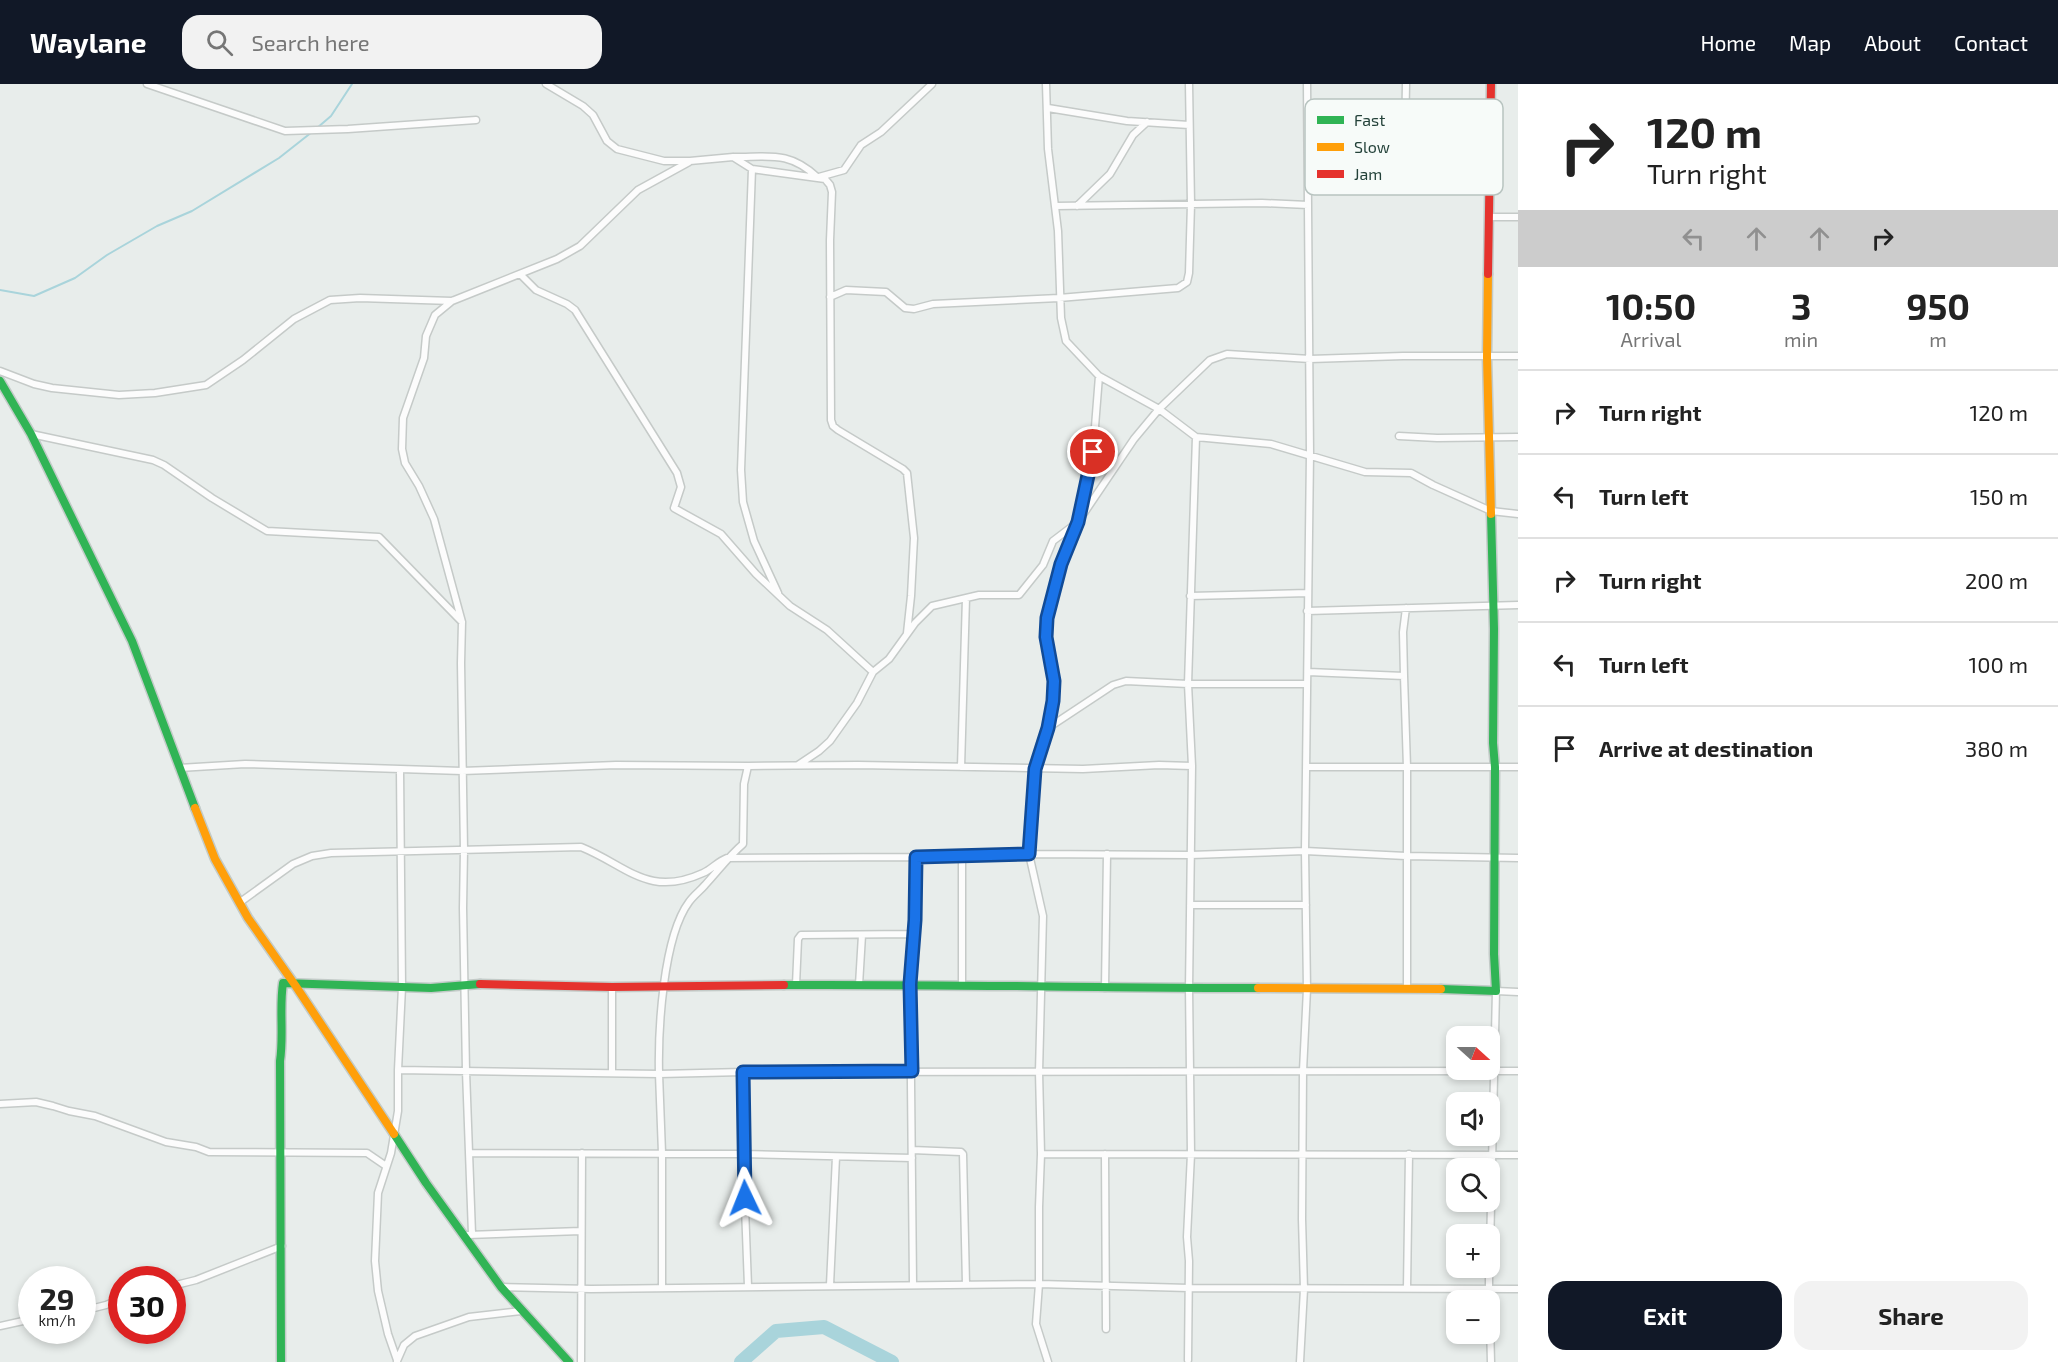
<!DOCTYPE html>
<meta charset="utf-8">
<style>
body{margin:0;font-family:"Exo 2",sans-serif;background:#f2f2f2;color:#222;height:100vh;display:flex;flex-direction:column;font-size:22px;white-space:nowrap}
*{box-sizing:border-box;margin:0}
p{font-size:20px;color:#767676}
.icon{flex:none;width:33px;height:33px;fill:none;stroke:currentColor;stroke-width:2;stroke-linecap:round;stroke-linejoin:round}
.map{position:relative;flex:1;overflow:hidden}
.drawer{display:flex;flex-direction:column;background:#fff;width:540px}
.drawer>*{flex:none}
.banner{background:#fff;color:#222;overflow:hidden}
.needle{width:39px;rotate:111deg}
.fabs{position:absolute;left:1446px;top:942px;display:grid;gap:12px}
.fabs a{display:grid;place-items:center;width:54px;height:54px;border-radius:12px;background:#fff;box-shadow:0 3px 9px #0003;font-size:30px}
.speed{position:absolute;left:18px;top:1182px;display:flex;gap:12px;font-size:30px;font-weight:700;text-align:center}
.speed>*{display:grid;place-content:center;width:78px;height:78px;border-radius:50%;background:#fff;box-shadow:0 3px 9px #0003;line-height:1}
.speed small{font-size:15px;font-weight:400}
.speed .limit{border:9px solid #d22;background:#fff;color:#111}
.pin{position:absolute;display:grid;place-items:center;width:51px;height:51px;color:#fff;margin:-26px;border:3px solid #fff;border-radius:50%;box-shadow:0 2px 6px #0007}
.me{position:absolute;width:66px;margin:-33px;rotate:358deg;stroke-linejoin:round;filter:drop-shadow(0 0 4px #0008)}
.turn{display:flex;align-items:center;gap:21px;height:126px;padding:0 30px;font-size:27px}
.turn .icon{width:78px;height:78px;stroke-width:2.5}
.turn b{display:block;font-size:42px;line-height:51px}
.lanes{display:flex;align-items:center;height:57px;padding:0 30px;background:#0003;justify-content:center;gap:30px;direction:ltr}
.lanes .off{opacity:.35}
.eta{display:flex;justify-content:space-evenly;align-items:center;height:102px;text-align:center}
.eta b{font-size:36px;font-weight:700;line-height:42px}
.cta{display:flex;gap:12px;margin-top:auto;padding:12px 30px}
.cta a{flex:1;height:69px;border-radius:18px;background:#111827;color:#fff;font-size:24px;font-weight:700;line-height:69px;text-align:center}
.cta a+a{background:#f2f2f2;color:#222}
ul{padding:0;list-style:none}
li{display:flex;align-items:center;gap:18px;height:84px;padding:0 30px;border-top:2px solid #e0e0e0}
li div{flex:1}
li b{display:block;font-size:22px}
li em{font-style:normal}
header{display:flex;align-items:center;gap:36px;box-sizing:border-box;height:84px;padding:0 30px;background:#111827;color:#fff}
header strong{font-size:28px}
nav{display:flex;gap:33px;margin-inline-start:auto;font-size:21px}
.search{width:420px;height:54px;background:#f2f2f2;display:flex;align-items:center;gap:15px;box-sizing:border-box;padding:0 21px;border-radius:18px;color:#767676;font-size:22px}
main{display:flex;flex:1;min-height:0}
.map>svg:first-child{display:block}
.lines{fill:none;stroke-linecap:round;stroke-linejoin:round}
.stream{stroke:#a9d4db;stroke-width:2}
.river{stroke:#a9d4db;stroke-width:14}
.street-casing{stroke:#c5cac8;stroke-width:9}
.fast-casing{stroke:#c3cbc8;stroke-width:11}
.slow-casing{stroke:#c3cbc8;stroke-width:11}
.jam-casing{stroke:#c3cbc8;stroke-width:11}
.street{stroke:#fcfcfc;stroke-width:6}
.fast{stroke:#30b455;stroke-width:8}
.slow{stroke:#ff9f0a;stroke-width:8}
.jam{stroke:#e5322d;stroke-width:8}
.route-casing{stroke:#114b97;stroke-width:15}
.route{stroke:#1a73e8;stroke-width:10}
.key{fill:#f7fbf9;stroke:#b8c4c0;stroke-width:1.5}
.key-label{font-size:16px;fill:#24423a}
</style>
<header>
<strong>Waylane</strong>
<div class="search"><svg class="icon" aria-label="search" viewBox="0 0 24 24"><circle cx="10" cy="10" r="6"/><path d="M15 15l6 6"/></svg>Search here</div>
<nav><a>Home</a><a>Map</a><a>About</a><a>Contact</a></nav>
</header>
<main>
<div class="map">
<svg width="1518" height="1278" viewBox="0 0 1518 1278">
<rect width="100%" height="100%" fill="#e8edeb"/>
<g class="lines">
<!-- stream -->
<path class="stream" d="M 317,44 L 331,32 L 352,0
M 0,206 L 34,212 L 75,194 L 107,171 L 157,142 L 192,127 L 279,74 L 312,48"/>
<!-- river -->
<path class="river" d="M 741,1278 L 776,1247 L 824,1243 L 892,1278"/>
<defs>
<path id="street" d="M 147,0 L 285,47 L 348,45 L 476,36
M 546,0 L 583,22 L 593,31 L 607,57 L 617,65 L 664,77 L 690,77 L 733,73 L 752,85 L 825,95 L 830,101 L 832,108 L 830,156 L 831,336 L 833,342 L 838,346 L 903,385 L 907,389 L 914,454 L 911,512 L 907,549
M 1046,0 L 1048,65 L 1058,147 L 1061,234 L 1066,257 L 1099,292 L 1159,325 L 1196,353 L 1271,360 L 1365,388 L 1411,389 L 1433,401 L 1491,427 L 1518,430
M 1048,24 L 1127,37 L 1189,41
M 1405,54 L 1406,0
M 1308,58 L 1405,54 L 1490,55
M 734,73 C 770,73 789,67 817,93
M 752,85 L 741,386 L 743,418 L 754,457 L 778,509
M 819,93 L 844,86 L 861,61 L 881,48 L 932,0
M 1056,122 L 1262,119 L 1308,121
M 1077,122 L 1110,90 L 1133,51 L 1147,38
M 1490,133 L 1518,133
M 520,190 L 536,206 L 567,220 L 575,226 L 677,389 L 681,403 L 674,424 L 721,450 L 756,490 L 790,522 L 827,546 L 873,588
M 830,213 L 846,206 L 886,208 L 905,224 L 914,225 L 933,220 L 1059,214 L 1178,204 L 1187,198 L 1189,189 L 1191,120 L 1189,0
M 452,217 L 435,231 L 426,252 L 424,274 L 403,334 L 402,365 L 405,379 L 419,402 L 434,435 L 462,538 L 461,579 L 464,766 L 463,824 L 466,987 L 472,1150
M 0,287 L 34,300 L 52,304 L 119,311 L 155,309 L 206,301 L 243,276 L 294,235 L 330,216 L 360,214 L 452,217 L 557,175 L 580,162 L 638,106 L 689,78
M 31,350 L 153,376 L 164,381 L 212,414 L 267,447 L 379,453 L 462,538
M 1399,352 L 1437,354 L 1518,353
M 1196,353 L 1188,600 L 1307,600
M 1190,512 L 1308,509
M 1307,527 L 1518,521
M 1308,588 L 1404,592 L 1403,548 L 1406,524
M 1404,592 L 1407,683 L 1407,905
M 1048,644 L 1113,601 L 1126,597 L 1188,600 L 1192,682 L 1189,904 L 1191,1070 L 1187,1153 L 1189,1177 L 1188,1276
M 798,681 L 819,667 L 830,657 L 857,619 L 873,588 L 889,575 L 915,539 L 932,522 L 979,511 L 1019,511 L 1043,481 L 1053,457 L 1078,438 L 1134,355 L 1159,325 L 1210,276 L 1227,270 L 1310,275 L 1403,272 L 1518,272
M 961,683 L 966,514
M 1307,683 L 1518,683
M 179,684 L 245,680 L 462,687 L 616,681 L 748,682
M 962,772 L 962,901
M 916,773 L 1029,770 L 1191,771 L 1305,767 L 1406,772 L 1518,774
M 239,819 L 293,780 L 312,772 L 331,769 L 581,763 C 628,782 648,814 703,789 C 712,785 717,778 727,774 L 916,773 L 915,836 L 910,900 L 913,1200
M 1190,821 L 1306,821
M 796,901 L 798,855 L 801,851 L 914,850
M 859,901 L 862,851
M 612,903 L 612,989
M 1105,904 L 1107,770
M 398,986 L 659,990 L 662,1069 L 662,1204
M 743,988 L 1518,987
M 0,1020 L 36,1018 L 53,1022 L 69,1027 L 95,1032 L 166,1058 L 196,1063 L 209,1068 L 367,1069 L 386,1082
M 912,1066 L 961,1068 L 963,1070 L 966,1200
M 469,1069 L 743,1070 L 748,1202
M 1041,1070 L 1518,1071
M 1105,1070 L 1106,1245
M 912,1074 L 743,1070 L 743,988 L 659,990 C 658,946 663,853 689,818 C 694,811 700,807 705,801 C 718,787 729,772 743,760 L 744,700 L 748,682 L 858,681 L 1083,685 L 1159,681 L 1192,682
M 468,1151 L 581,1147
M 1490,1165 L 1496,907 L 1518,908
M 830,1201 L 836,1073
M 172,1202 L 196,1196 L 282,1162
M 501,1203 L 591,1205 L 1039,1200 L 1189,1204 L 1518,1205
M 1407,1204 L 1409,1070
M 1489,1216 L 1489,1184
M 82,1227 L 106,1221 L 122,1214
M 1490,1239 L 1491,1278
M 0,1242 L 32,1235
M 397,1276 L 388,1250 L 378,1207 L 375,1177 L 378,1109 L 391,1069 L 398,1027 L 398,986 L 402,903 L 400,686
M 397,1277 L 404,1261 L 415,1252 L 469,1233 L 521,1227
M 581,1278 L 582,1069
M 1048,1278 L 1036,1240 L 1039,1200 L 1039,1123 L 1041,1070 L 1039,988 L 1043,832 L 1029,770 L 1035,685 L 1048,644 L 1053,617 L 1054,597 L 1046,553 L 1047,534 L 1061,480 L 1078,438 L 1093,368 L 1099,292
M 1300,1278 L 1304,1205 L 1302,1135 L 1303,987 L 1307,905 L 1305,767 L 1310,370 L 1307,0"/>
<path id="fast" d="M 0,297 L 31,350 L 132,557 L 195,724
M 784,901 C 942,900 1100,904 1258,904
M 1441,905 L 1496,907 L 1494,870 L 1495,683 L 1493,659 L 1494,545 L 1491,430
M 394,1050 L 426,1099 L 501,1203 L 569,1278
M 281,1278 L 280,977 C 284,951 279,925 283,899 L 431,904 L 480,900"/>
<path id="slow" d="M 1488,190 L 1487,273 L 1491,430
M 195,724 L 215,775 L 248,834 L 295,901 L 394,1050
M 1258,904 L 1441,905"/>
<path id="jam" d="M 1488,190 L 1491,0
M 480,900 L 612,903 L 784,901"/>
</defs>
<!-- street casing -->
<use href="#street" class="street-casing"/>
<!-- fast casing -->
<use href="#fast" class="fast-casing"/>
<!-- slow casing -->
<use href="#slow" class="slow-casing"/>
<!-- jam casing -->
<use href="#jam" class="jam-casing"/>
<!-- street -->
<use href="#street" class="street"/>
<!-- fast -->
<use href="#fast" class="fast"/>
<!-- slow -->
<use href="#slow" class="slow"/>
<!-- jam -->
<use href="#jam" class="jam"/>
</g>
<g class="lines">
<defs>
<path id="route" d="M 745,1114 L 743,988 L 912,987 L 910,900 L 915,836 L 916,773 L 1029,770 L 1035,685 L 1048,644 L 1053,617 L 1054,597 L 1046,553 L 1047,534 L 1061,480 L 1078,438 L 1093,368"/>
</defs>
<!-- route casing -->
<use href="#route" class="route-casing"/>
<!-- route -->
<use href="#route" class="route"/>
</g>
<!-- legend -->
<rect x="1305" y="15" width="198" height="96" rx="9" class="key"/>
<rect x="1317" y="32" width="27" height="8" fill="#30b455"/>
<rect x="1317" y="59" width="27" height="8" fill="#ff9f0a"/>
<rect x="1317" y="86" width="27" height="8" fill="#e5322d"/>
<g class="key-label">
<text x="1354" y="42">Fast</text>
<text x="1354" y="69">Slow</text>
<text x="1354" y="96">Jam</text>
</g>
</svg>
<div class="fabs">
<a><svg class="needle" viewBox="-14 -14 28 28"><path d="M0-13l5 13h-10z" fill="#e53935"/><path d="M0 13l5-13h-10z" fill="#767676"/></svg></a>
<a><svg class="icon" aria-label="sound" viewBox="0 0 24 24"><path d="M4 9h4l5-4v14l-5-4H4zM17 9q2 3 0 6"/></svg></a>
<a><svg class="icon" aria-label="search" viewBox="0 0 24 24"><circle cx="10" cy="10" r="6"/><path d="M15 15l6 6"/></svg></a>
<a>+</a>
<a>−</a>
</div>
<div class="speed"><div>29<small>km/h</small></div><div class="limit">30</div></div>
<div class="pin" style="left:1093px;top:368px;background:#d93025"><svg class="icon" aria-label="arrive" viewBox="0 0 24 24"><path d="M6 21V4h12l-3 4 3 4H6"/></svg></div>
<svg class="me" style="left:745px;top:1114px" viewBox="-20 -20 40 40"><path d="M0-17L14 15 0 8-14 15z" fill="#1a73e8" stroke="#fff" stroke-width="4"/></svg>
</div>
<section class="drawer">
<div class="banner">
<div class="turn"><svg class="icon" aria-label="right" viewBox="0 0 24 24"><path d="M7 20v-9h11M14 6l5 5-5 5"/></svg><div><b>120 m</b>Turn right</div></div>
<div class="lanes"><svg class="icon off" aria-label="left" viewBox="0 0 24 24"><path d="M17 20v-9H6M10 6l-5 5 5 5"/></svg><svg class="icon off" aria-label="ahead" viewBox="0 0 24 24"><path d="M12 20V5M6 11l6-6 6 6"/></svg><svg class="icon off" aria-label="ahead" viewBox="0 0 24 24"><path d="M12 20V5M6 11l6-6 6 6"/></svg><svg class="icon" aria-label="right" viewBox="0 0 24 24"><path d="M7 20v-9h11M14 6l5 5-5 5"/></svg></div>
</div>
<div class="eta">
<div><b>10:50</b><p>Arrival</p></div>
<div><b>3</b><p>min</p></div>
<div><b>950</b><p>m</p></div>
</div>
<ul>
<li><svg class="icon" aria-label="right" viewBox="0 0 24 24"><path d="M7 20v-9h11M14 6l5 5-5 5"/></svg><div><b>Turn right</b></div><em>120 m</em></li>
<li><svg class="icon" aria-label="left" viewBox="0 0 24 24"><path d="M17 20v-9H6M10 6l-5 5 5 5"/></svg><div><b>Turn left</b></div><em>150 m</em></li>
<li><svg class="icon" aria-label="right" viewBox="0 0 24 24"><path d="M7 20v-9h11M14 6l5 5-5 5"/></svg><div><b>Turn right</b></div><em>200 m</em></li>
<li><svg class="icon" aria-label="left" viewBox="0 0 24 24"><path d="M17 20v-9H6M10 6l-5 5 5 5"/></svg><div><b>Turn left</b></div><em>100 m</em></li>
<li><svg class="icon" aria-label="arrive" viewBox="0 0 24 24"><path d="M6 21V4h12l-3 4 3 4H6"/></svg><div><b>Arrive at destination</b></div><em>380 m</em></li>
</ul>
<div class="cta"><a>Exit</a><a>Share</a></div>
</section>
</main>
